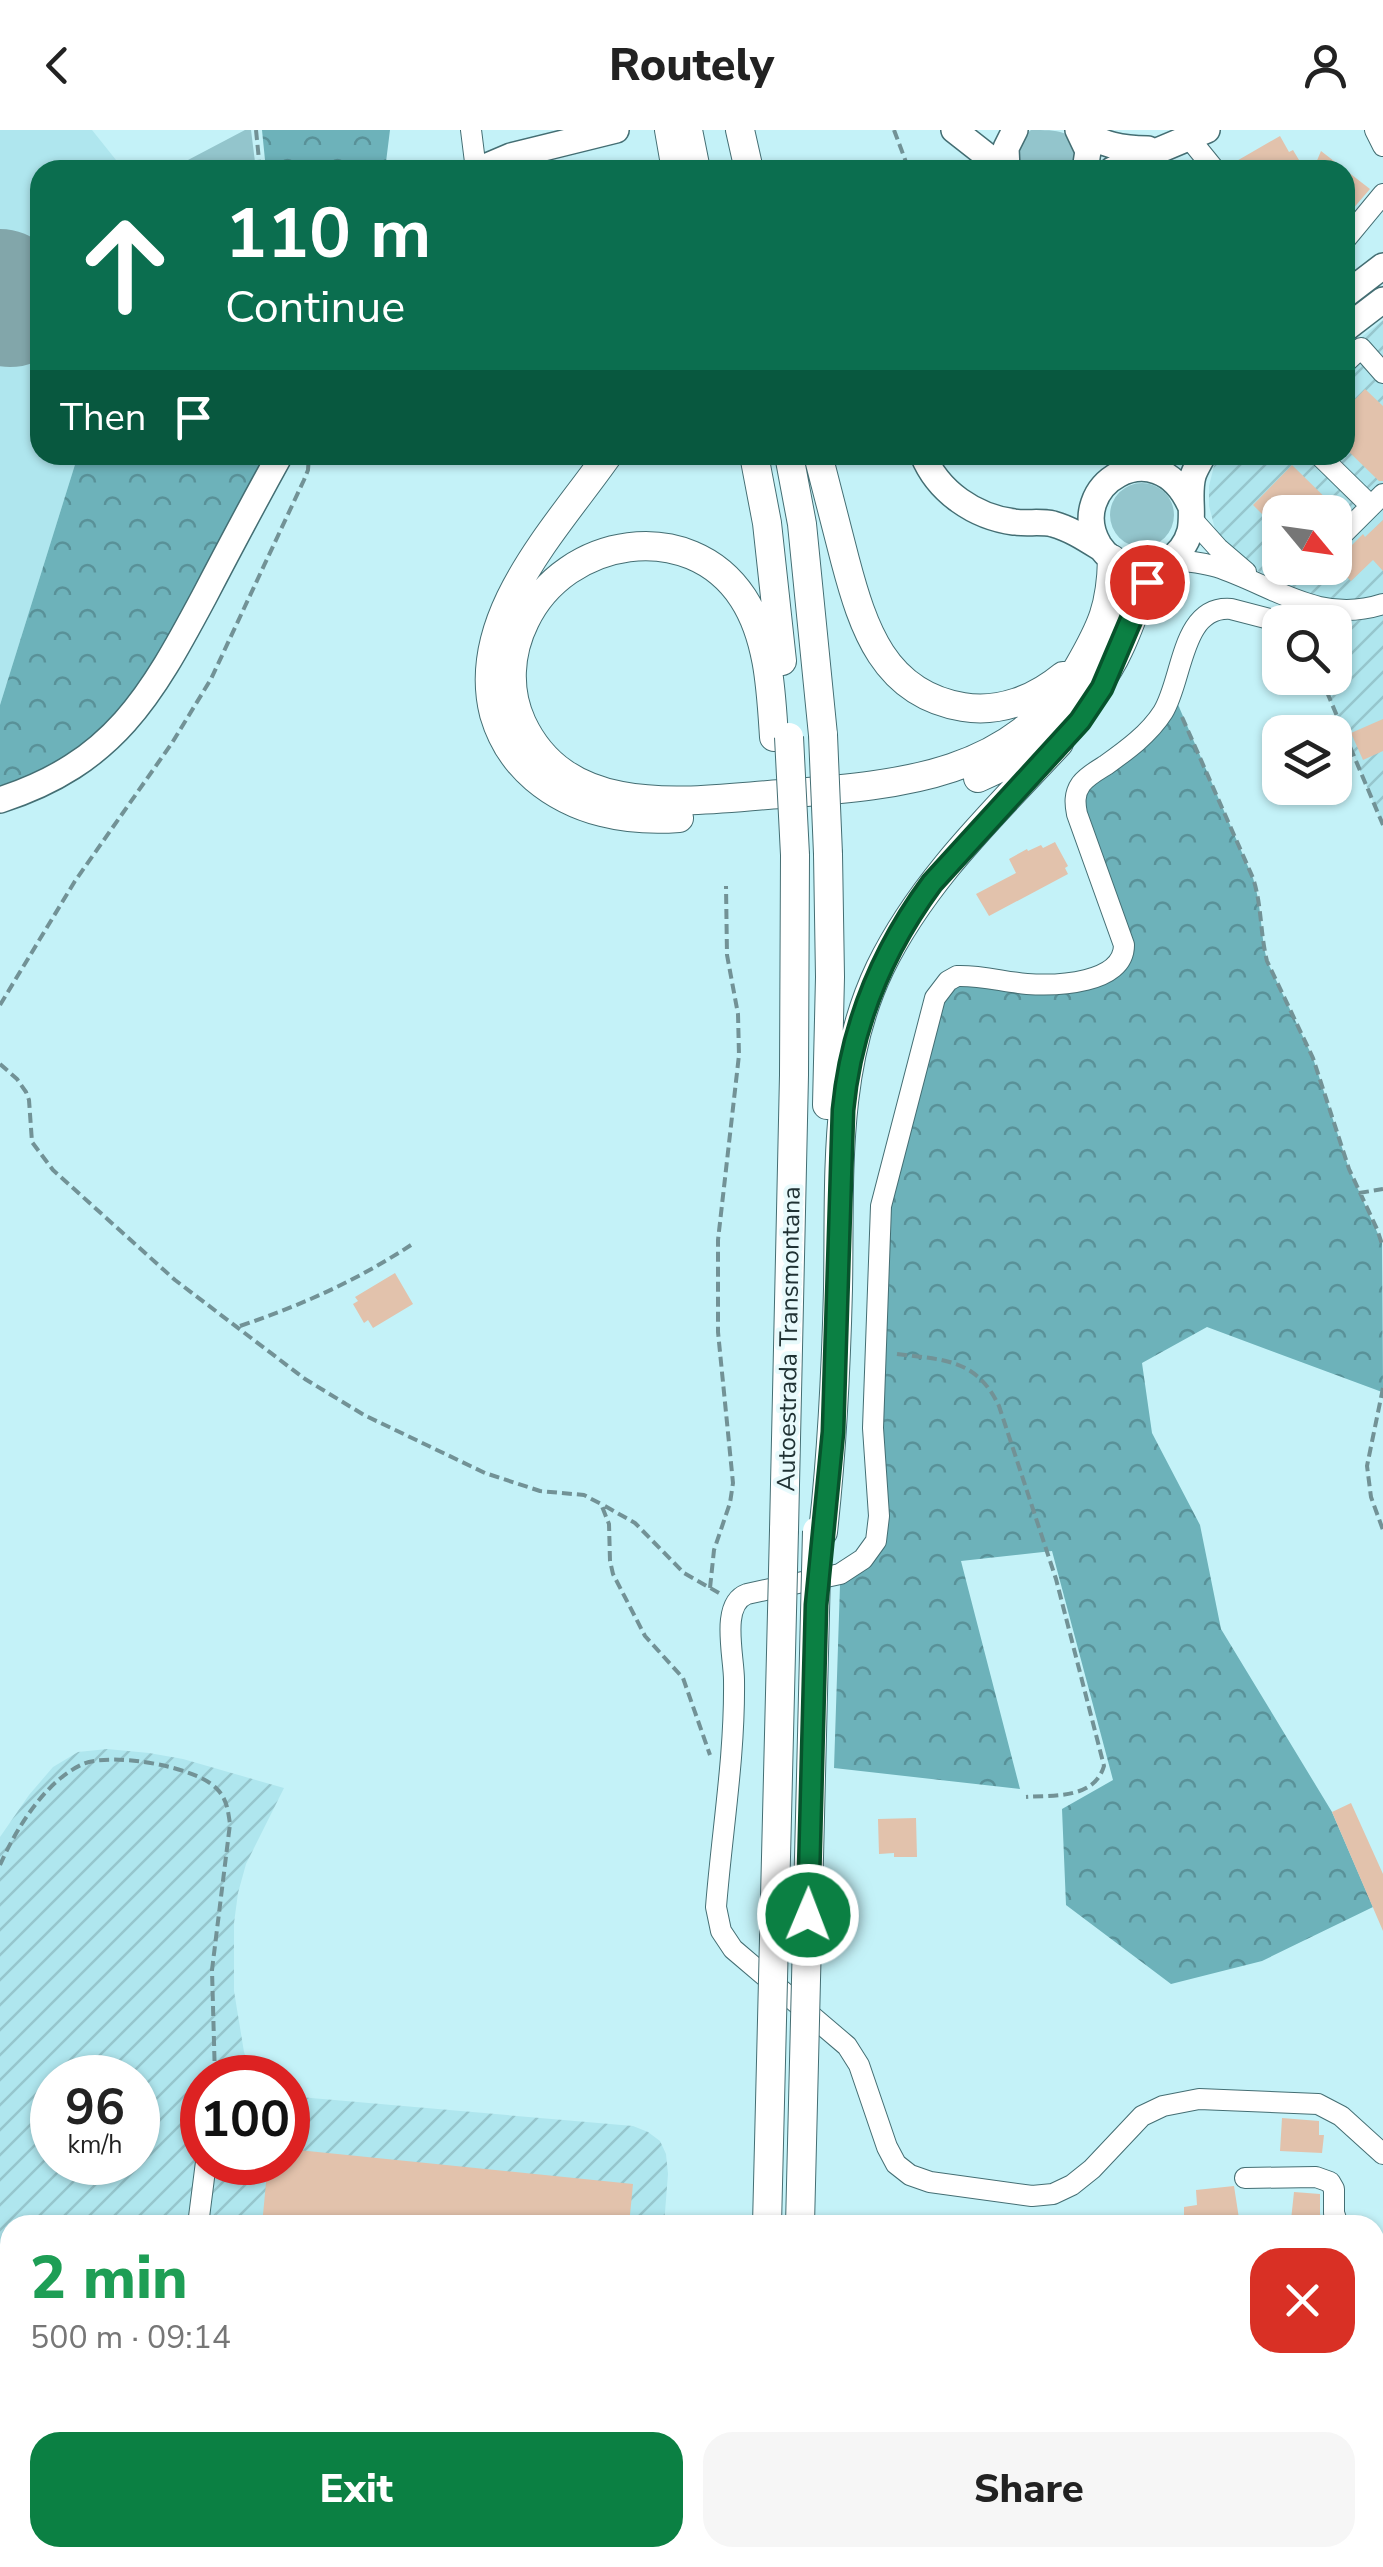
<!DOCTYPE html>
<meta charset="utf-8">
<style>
body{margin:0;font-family:"Nunito Sans",sans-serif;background:#f6f6f6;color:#222;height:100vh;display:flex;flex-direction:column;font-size:38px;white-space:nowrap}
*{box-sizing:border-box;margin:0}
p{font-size:32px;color:#767676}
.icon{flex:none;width:55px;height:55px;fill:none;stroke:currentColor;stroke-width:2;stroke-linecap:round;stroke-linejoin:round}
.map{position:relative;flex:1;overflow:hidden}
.side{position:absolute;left:0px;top:2085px;width:1385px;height:352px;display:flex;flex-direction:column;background:#fff;border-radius:30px 30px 0 0;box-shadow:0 2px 8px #0004}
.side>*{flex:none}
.top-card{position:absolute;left:30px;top:30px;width:1325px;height:305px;border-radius:30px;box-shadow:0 2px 8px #0004;background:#0b6e4f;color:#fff;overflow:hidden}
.needle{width:65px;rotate:119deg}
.fabs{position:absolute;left:1262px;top:365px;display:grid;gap:20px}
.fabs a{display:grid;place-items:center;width:90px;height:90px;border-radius:20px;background:#fff;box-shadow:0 2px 8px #0004;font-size:50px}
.speed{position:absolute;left:30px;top:1925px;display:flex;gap:20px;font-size:50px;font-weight:700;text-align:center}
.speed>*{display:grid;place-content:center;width:130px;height:130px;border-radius:50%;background:#fff;box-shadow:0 2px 8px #0004;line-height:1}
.speed small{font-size:25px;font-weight:400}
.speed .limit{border:15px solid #d22;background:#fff;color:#111}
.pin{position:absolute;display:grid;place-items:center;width:85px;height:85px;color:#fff;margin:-42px;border:5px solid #fff;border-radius:50%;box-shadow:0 2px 10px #0007}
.me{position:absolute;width:110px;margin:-55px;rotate:1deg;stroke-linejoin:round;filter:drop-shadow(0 0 8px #0008)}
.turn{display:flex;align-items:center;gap:35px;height:210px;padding:0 30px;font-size:45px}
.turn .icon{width:130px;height:130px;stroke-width:2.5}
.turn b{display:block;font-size:70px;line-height:85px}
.then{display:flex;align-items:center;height:95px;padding:0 30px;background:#0003;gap:20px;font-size:38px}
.round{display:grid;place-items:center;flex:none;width:105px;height:105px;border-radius:30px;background:#f6f6f6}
.summary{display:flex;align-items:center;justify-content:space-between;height:170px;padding:0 30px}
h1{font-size:60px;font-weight:800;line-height:75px;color:#1e9e55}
.primary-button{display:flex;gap:20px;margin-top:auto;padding:20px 30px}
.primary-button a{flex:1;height:115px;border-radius:30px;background:#0b8043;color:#fff;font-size:40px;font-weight:800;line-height:115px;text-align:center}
.primary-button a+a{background:#f6f6f6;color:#222}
header{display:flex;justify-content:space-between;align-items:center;height:130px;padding:0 30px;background:#fff;font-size:45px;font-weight:800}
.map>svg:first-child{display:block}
.built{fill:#afe6ee}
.industrial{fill:url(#industrial-furrows);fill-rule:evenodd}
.grass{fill:#93c5cc}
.forest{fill:url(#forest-crowns)}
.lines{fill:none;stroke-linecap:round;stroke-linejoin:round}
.runway{stroke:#82a6aa;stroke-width:128}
.building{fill:#e2c2ac}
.minor-casing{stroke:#446e73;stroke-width:22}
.major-casing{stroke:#446e73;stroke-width:28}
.highway-casing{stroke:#446e73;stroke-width:30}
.path{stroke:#729296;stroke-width:4;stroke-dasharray:10 5;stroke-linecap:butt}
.minor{stroke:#fff;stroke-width:20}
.major{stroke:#fff;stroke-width:25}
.highway{stroke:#fff;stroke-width:28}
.highway-bridge-casing{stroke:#446e73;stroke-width:30;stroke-linecap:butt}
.highway-bridge{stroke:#fff;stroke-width:28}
.route-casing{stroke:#07532c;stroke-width:25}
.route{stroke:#0b8043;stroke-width:18}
.labels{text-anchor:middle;stroke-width:8;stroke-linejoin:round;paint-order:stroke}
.street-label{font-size:25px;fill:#203234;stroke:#e8fafc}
</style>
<header><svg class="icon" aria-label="back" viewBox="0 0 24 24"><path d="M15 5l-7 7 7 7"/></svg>Routely<svg class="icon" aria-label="person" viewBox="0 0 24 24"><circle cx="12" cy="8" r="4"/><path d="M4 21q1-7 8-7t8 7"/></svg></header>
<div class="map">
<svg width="1383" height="2437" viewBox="0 0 1383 2437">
<defs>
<pattern id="industrial-furrows" width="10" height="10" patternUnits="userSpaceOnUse" patternTransform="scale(2.5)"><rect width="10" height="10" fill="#afe6ee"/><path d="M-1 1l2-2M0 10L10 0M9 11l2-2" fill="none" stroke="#96c6cd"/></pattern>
<pattern id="forest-crowns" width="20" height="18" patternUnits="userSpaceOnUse" patternTransform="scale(2.5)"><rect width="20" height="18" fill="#6db2ba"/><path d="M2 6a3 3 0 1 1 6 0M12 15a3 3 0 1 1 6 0" fill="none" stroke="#599198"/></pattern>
</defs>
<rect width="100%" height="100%" fill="#c4f2f8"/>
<!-- built -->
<path class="built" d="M 0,0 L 92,0 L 124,40 L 40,40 L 40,325 L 78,325 L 0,575 Z"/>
<!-- industrial -->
<path class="industrial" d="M 1383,190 L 1383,695 L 1321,548 L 1335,548 L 1335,492 L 1297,492 L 1280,453 L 1258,441 L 1225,415 L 1215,399 L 1209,376 L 1209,356 L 1214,336 L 1221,325 L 1345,325 L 1345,220 ZM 1280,382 L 1335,382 L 1335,438 L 1280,438 Z
M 107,1619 L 149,1623 L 183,1629 L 284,1658 L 246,1734 L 238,1763 L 234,1793 L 234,1861 L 244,1922 L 254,1947 L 202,1948 L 202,2032 L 288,2032 L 288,1966 L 633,1996 L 648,2002 L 660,2011 L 666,2024 L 668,2044 L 664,2095 L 10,2095 L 10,2428 L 344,2428 L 344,2437 L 0,2437 L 0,1707 L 29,1665 L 53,1637 L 78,1622 ZM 52,1948 L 138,1948 L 138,2032 L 52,2032 Z"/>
<!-- grass -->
<path class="grass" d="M 245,0 L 251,0 L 256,40 L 169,40 Z
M 1031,0 C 1062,0 1083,0 1074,40 L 1019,40 C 1013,25 1018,10 1031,0 Z
M1110 385a32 32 0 1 1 64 0a32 32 0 1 1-64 0Z"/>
<!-- forest -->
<path class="forest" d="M 262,0 L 390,0 L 385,40 L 266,40 Z
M 78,325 L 269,325 L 171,509 L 123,578 L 79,619 L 45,639 L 0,658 L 0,575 Z
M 1176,570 L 1253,748 C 1262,776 1260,803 1267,831 L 1313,928 L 1349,1039 L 1382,1113 L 1383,1258 L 1382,1262 L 1207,1197 L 1142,1233 L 1152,1303 L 1200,1395 L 1221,1499 L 1332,1682 L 1373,1777 L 1262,1831 L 1171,1854 L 1066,1775 L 1062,1679 L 1113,1650 L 1052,1421 L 961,1431 L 1020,1659 L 834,1638 L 840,1455 L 873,1433 L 887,1409 L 888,1373 L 881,1324 L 885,1104 L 892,1050 L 943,867 L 953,855 L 1110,850 L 1123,842 L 1131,829 L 1083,686 L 1083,665 Z"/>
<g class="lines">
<!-- runway -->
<path class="runway" d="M 0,163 L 10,173"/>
</g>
<!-- building -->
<path class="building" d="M 1280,6 L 1289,22 L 1293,20 L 1305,40 L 1228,40 L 1228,36 Z
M 1321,21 L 1370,59 L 1345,88 L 1345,40 L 1313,40 Z
M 1365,259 L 1383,276 L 1383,351 L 1379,351 L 1345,318 L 1345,280 Z
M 1292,335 L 1343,385 L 1335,393 L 1335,382 L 1280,382 L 1280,402 L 1253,375 Z
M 1383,390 L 1383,441 L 1373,430 L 1351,451 L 1344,444 L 1335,453 L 1335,425 L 1345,422 L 1363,404 L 1365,407 Z
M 1383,589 L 1383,621 L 1363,630 L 1351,603 Z
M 1055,712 L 1068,736 L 1065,738 L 1068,744 L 989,786 L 976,764 L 1016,743 L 1009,729 L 1027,719 L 1028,721 L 1041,715 L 1043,718 Z
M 395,1143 L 413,1174 L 373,1198 L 368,1190 L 364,1193 L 353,1174 L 358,1171 L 355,1167 Z
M 1351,1673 L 1383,1744 L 1383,1801 L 1332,1682 Z
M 916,1688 L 917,1727 L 894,1727 L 894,1723 L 879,1724 L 878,1689 Z
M 1282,1988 L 1319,1991 L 1319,2005 L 1324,2005 L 1322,2023 L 1280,2021 Z
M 288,2019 L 633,2054 L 629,2095 L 262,2095 L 268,2032 L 288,2032 Z
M 1234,2056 L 1240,2095 L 1184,2095 L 1184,2077 L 1197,2075 L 1196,2060 Z
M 1294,2062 L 1320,2064 L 1320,2084 L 1324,2095 L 1310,2095 L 1311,2092 L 1291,2090 Z"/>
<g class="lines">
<defs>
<path id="minor" d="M 471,0 L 476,40
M 1375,0 L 1383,16
M 1189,8 L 1215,40
M 1345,110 L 1383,64
M 1345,233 L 1361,218 L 1383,243
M 1319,325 L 1371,376
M 1191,388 L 1218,418 L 1246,442
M 1335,412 L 1383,364
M 1169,430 C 1185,431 1201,432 1217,437 C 1274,456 1320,495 1383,474
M 1281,492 L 1231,479 C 1181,475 1183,550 1163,582 C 1149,604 1127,620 1106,635 C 1098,640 1087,646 1081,654 C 1074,664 1075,674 1077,684 L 1124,815 C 1124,854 1056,856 1027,854 C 1004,852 980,845 957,846 L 948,851 L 935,868 L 881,1076 L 873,1298 L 879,1386 L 876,1411 L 863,1429 L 840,1444 L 747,1464 C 720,1474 734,1526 734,1550 C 735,1627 722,1701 716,1777 L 721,1801 L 733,1819 L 847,1916 L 859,1935 L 887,2017 L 896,2034 L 910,2045 L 930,2052 L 1032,2066 L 1053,2064 L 1072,2055 L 1092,2039 L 1142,1986 L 1163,1976 L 1199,1969 L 1318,1974 L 1341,1986 L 1383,2024
M 1245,2048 L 1316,2047 L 1330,2052 L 1334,2059 L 1334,2083 L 1338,2095
M 198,2095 L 206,2032
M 1375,2210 L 1383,2215
M 0,2397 L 10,2400
M 123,2428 L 163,2437
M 312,2437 L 314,2428
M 1382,2437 L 1383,2431"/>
<path id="major" d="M 954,0 L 1005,40
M 1078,0 L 1088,21 L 1085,40
M 1080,0 C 1103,15 1121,19 1148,19
M 478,40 L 511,26 L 616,0
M 1007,40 L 1006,18 L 1015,0
M 1112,40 L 1207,0
M 1345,165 L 1383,136
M 1345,199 L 1383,170
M 923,325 C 938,362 975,387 1014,392 C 1027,394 1041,391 1053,394 C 1071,399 1086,409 1102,419
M 1190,375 C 1156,299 1064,356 1099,415 C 1106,426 1117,434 1130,437 C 1156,443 1183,427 1190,401 C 1194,383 1188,364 1193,346 C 1195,339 1200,332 1203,325
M 0,670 C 114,633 151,566 204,467 C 229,419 254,372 280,325"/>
<path id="highway" d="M 669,0 L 676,40
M 688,0 L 696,40
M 740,0 L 749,40
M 608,325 C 557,398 469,487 494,584 C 501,608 515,631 535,648 C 575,682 627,692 679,688
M 754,325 L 767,393 L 782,531
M 789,325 L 802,394 L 823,605
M 818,325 C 827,360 836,395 845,430 C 863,498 884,564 963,577 C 1000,583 1035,569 1063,546
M 774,607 C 771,561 769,508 743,468 C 689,386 565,407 525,491 C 509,523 507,561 522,593 C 569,693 692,670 781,664 C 897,655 1014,648 1079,536 C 1102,496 1111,476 1112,429
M 978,648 C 1033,625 1094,574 1119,519 C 1133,490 1139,461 1159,435
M 827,975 L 830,847 L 828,724
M 784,1400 L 794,945 L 795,725
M 823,1402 C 832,1321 836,1240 838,1159 C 840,1051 832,938 880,838 C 923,750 993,684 1059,613
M 747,2437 L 748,2428
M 781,2437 L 782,2428"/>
</defs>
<!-- minor casing -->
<use href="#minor" class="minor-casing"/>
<!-- major casing -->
<use href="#major" class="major-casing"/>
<!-- highway casing -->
<use href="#highway" class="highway-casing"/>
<!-- path -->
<path class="path" d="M 256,0 L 260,40
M 894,0 L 909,40
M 1321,548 L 1383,695
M 1182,587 L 1253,748 C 1262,776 1260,803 1267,831 L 1313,928 L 1349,1039 L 1377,1099 L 1383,1117
M 0,875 L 75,751 L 172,613 L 211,549 L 304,350 L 308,340 L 309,325
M 0,934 L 17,949 L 26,962 L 29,970 L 32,1012 L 53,1040 L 175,1150 L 305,1249 L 364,1285 L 485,1343 L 540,1361 L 584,1365 L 601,1374 L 609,1394 L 610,1431 L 613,1444 L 645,1506 L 683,1548 L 710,1625
M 1359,1063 L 1383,1059
M 240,1196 C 302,1175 356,1151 411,1115
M 897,1224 C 943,1230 976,1228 999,1276 L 1056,1449 L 1104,1636 C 1094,1669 1055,1665 1026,1667
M 1383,1258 L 1367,1336 L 1371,1367 L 1383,1400
M 605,1376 L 635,1393 L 684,1443 L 719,1463
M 710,1458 L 714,1420 L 730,1373 L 733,1353 L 718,1202 L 718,1110 L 739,925 L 738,884 L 727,825 L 726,756
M 0,1735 C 16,1699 45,1651 83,1634 C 111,1622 196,1636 217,1659 C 227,1669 228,1681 230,1694 L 212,1840 L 215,1948"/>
<!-- minor -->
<use href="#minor" class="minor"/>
<!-- major -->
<use href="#major" class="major"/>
<!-- highway -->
<use href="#highway" class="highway"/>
<defs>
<path id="highway-bridge" d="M 823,605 L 828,724
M 789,607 L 795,725
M 767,2095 L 784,1400
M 800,2095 L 817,1401"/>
</defs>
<!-- highway-bridge casing -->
<use href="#highway-bridge" class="highway-bridge-casing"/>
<!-- highway-bridge -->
<use href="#highway-bridge" class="highway-bridge"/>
</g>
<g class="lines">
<defs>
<path id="route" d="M 808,1785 L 816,1475 L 833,1302 L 843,980 C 851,896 882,821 932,753 L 1080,591 L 1102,558 L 1147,452"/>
</defs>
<!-- route casing -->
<use href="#route" class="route-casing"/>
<!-- route -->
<use href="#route" class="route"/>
</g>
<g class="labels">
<!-- street labels -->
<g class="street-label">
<text transform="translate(788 1209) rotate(-89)" y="9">Autoestrada Transmontana</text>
</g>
</g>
</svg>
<div class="fabs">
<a><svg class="needle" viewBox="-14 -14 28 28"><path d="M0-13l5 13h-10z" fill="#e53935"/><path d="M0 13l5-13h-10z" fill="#767676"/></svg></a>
<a><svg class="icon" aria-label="search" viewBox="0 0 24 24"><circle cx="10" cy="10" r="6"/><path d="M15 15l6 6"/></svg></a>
<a><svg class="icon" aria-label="layers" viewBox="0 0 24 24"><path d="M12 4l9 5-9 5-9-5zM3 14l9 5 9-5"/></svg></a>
</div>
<div class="speed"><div>96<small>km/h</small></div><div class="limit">100</div></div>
<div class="pin" style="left:1147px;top:452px;background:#d93025"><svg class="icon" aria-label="arrive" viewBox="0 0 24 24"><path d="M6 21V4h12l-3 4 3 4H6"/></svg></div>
<svg class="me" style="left:808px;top:1785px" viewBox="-20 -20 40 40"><circle r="17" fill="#0b8043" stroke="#fff" stroke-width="3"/><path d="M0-11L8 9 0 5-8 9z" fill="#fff"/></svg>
<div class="top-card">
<div class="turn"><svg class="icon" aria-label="ahead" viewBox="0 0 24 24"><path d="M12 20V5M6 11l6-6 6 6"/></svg><div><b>110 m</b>Continue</div></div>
<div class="then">Then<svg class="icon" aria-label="arrive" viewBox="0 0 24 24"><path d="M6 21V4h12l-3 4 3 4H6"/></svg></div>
</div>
<section class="side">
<div class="summary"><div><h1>2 min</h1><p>500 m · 09:14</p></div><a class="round" style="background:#d93025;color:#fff"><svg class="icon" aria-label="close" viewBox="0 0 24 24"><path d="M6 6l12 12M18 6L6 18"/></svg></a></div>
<div class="primary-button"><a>Exit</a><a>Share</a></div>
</section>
</div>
